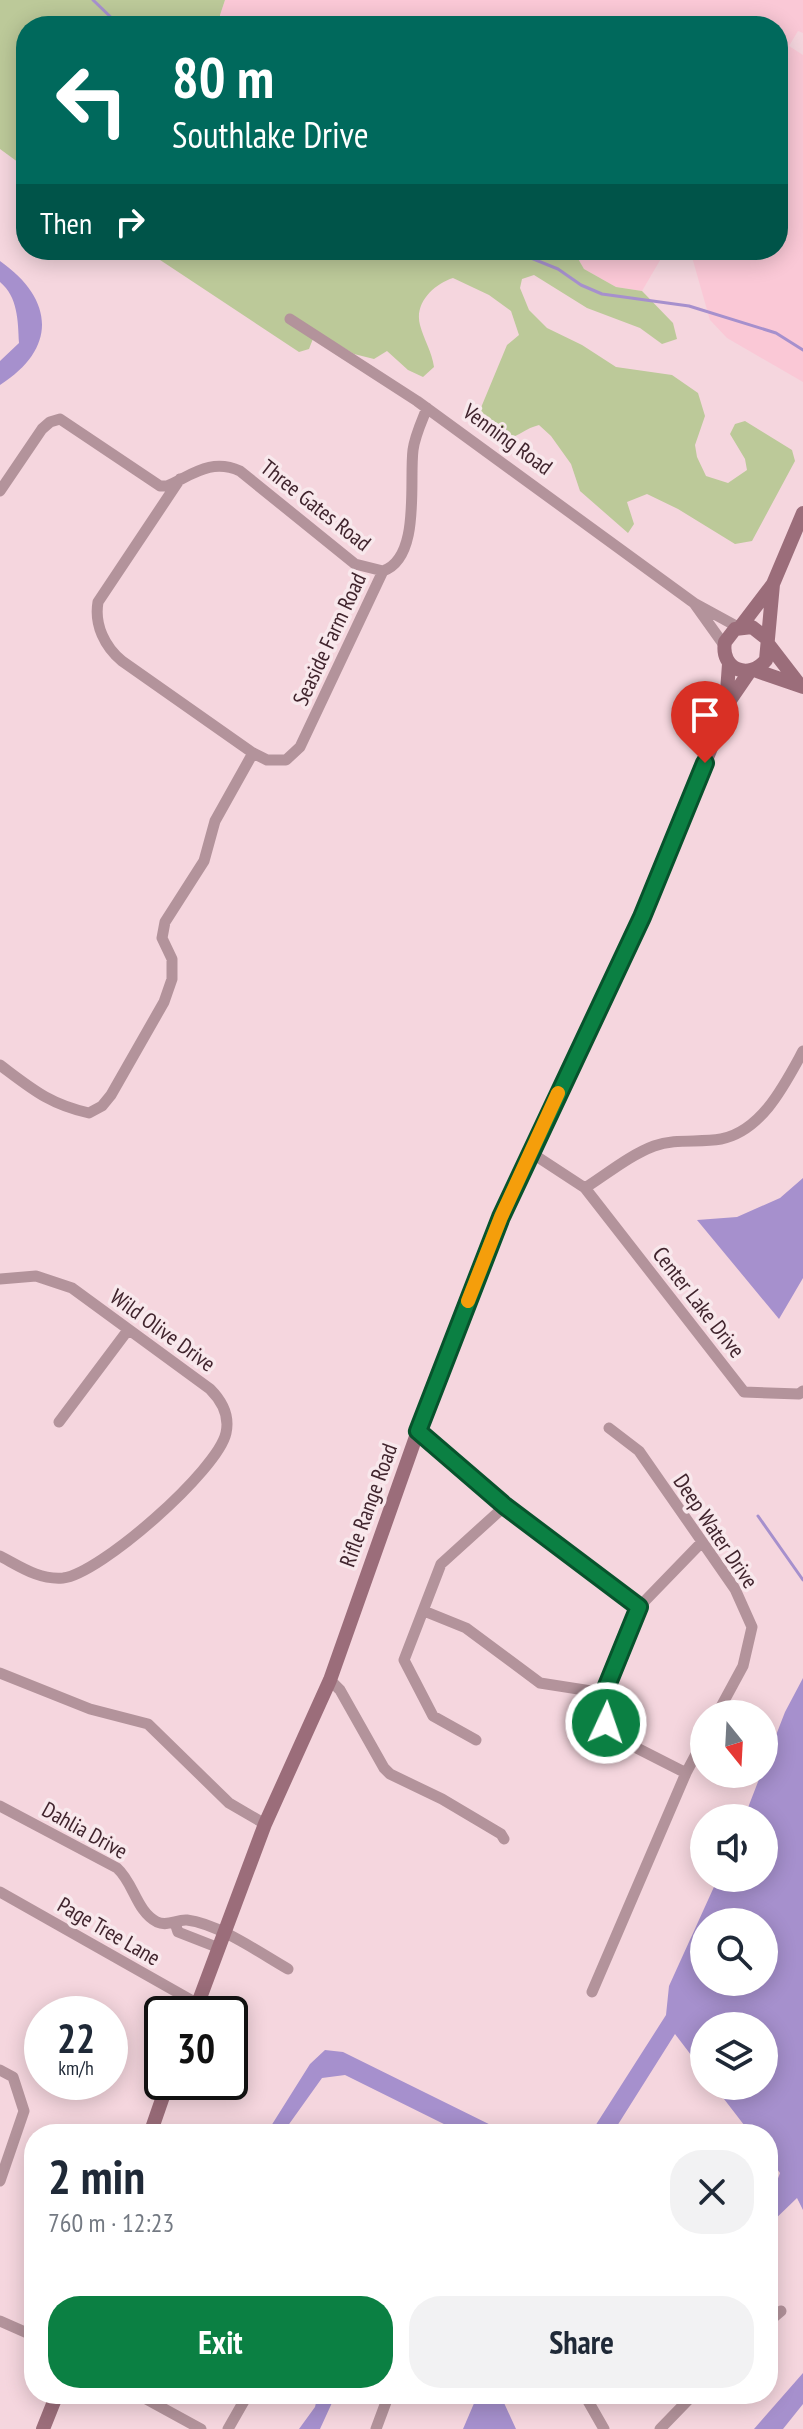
<!DOCTYPE html>
<meta charset="utf-8">
<style>
body{margin:0;font-family:"PT Sans Narrow",sans-serif;background:#f2f2f3;color:#1f2937;height:100vh;display:flex;flex-direction:column;font-size:30px;white-space:nowrap}
*{box-sizing:border-box;margin:0}
p{font-size:26px;color:#747a83}
.icon{flex:none;width:44px;height:44px;fill:none;stroke:currentColor;stroke-width:2;stroke-linecap:round;stroke-linejoin:round}
.map{position:relative;flex:1;overflow:hidden}
.panel{position:absolute;left:24px;top:2124px;width:754px;height:280px;display:flex;flex-direction:column;background:#fff;border-radius:32px;box-shadow:0 4px 20px #0003}
.panel>*{flex:none}
.hud{position:absolute;left:16px;top:16px;width:772px;height:244px;border-radius:32px;box-shadow:0 4px 20px #0003;background:#00695c;color:#fff;overflow:hidden}
.needle{width:52px;rotate:162deg}
.buttons{position:absolute;left:690px;top:1700px;display:grid;gap:16px}
.buttons a{display:grid;place-items:center;width:88px;height:88px;border-radius:50%;background:#fff;box-shadow:0 4px 20px #0003;font-size:40px}
.speed{position:absolute;left:24px;top:1996px;display:flex;gap:16px;font-size:40px;font-weight:700;text-align:center}
.speed>*{display:grid;place-content:center;width:104px;height:104px;border-radius:50%;background:#fff;box-shadow:0 4px 20px #0003;line-height:1}
.speed small{font-size:20px;font-weight:400}
.speed .limit{border:4px solid #111;border-radius:12px;background:#fff;color:#111}
.pin{position:absolute;display:grid;place-items:center;width:68px;height:68px;color:#fff;margin:-82px -34px;border-radius:50% 50% 50% 0;rotate:-45deg;box-shadow:0 0 8px #0007}
.pin .icon{rotate:45deg}
.me{position:absolute;width:88px;margin:-44px;rotate:3deg;stroke-linejoin:round;filter:drop-shadow(0 0 6px #0008)}
.turn{display:flex;align-items:center;gap:28px;height:168px;padding:0 24px;font-size:36px}
.turn .icon{width:104px;height:104px;stroke-width:2.5}
.turn b{display:block;font-size:56px;line-height:68px}
.then{display:flex;align-items:center;height:76px;padding:0 24px;background:#0003;gap:16px;font-size:30px}
.round{display:grid;place-items:center;flex:none;width:84px;height:84px;border-radius:32px;background:#f2f2f3}
.headline{display:flex;align-items:center;justify-content:space-between;height:136px;padding:0 24px}
h1{font-size:48px;font-weight:800;line-height:60px}
.primary-button{display:flex;gap:16px;margin-top:auto;padding:16px 24px}
.primary-button a{flex:1;height:92px;border-radius:32px;background:#0b8043;color:#fff;font-size:32px;font-weight:800;line-height:92px;text-align:center}
.primary-button a+a{background:#f2f2f3;color:#1f2937}
.map>svg:first-child{display:block}
.built{fill:#fac8d6}
.green{fill:#bcc999}
.water{fill:#a690cd;fill-rule:evenodd}
.lines{fill:none;stroke-linecap:round;stroke-linejoin:round}
.stream{stroke:#a690cd;stroke-width:3}
.minor{stroke:#b3939b;stroke-width:11}
.secondary{stroke:#9b6d7a;stroke-width:14}
.route-casing{stroke:#07532c;stroke-width:20}
.route{stroke:#0b8043;stroke-width:14}
.slow{stroke:#f59e0b;stroke-width:14}
.labels{text-anchor:middle;stroke-width:7;stroke-linejoin:round;paint-order:stroke}
.street-label{font-size:22px;fill:#40242d;stroke:#f8e8ec}
</style>
<div class="map">
<svg width="803" height="2429" viewBox="0 0 803 2429">
<rect width="100%" height="100%" fill="#f5d6de"/>
<!-- built -->
<path class="built" d="M 225,0 L 803,0 L 803,33 L 798,31 L 789,46 L 803,55 L 803,382 L 727,338 L 710,320 L 690,250 L 778,250 L 778,26 L 220,26 L 220,15 Z
M 573,250 L 666,250 L 642,291 L 616,287 L 584,269 Z"/>
<!-- green -->
<path class="green" d="M 0,0 L 225,0 L 220,15 L 220,26 L 26,26 L 26,168 L 0,149 Z
M 145,250 L 573,250 L 584,269 L 616,287 L 642,291 L 673,323 L 677,339 L 662,344 L 640,328 L 587,308 L 534,275 L 522,279 L 520,288 L 529,310 L 547,328 L 582,345 L 616,367 L 672,375 L 698,393 L 705,416 L 695,445 L 697,457 L 706,476 L 728,483 L 747,470 L 745,459 L 730,434 L 735,424 L 745,421 L 792,450 L 795,461 L 752,541 L 735,544 L 678,509 L 647,494 L 627,502 L 634,524 L 628,533 L 580,491 L 571,464 L 551,436 L 539,425 C 523,429 517,439 500,440 L 480,410 L 507,345 L 519,335 L 511,311 L 489,295 L 453,278 C 434,284 414,303 420,325 C 424,340 432,352 434,367 L 423,377 L 408,370 L 387,351 L 374,359 L 354,354 L 316,331 L 309,349 L 299,352 Z"/>
<!-- water -->
<path class="water" d="M 0,261 C 54,299 58,348 0,385 L 0,361 L 19,343 C 18,321 18,297 0,282 Z
M 803,1178 L 803,1278 L 779,1319 L 697,1220 L 737,1217 L 780,1198 Z
M 803,1678 L 803,2210 L 797,2198 L 768,2226 L 768,2191 L 777,2181 L 780,2173 L 768,2157 L 768,2134 L 751,2134 L 714,2086 L 764,2086 L 764,2026 L 704,2026 L 704,2072 L 675,2034 L 612,2134 L 590,2134 L 666,2015 L 669,1986 L 718,1878 L 764,1878 L 764,1818 L 744,1818 L 761,1774 L 764,1774 L 764,1766 L 785,1712 ZM 764,1922 L 764,1982 L 704,1982 L 704,1922 Z
M 325,2050 L 343,2052 L 509,2134 L 464,2134 L 345,2075 L 322,2078 L 282,2134 L 266,2134 L 310,2064 Z
M 803,2373 L 803,2404 L 783,2429 L 754,2429 Z
M 318,2394 L 336,2394 L 320,2429 L 299,2429 L 315,2407 Z
M 478,2394 L 500,2394 L 516,2429 L 463,2429 Z"/>
<g class="lines">
<!-- stream -->
<path class="stream" d="M 93,0 L 120,26
M 511,250 L 558,269 L 581,285 L 602,294 L 689,306 L 776,333 L 803,350
M 758,1516 L 803,1580"/>
<!-- minor -->
<path class="minor" d="M 290,319 L 417,401 L 694,603
M 180,479 L 98,602 C 94,625 105,647 122,661 L 253,753 L 267,760 L 286,760 L 300,747 L 383,571 C 421,558 409,482 413,450 C 415,435 422,421 427,408
M 0,491 L 42,429 L 50,422 L 60,419 L 160,486 L 167,486 C 192,475 211,458 240,471 L 355,564 L 383,571
M 724,645 L 694,603 L 738,627
M 0,1065 C 32,1089 49,1104 89,1113 L 102,1106 L 111,1095 L 164,1002 L 172,979 L 172,959 L 162,938 L 165,922 L 204,861 L 215,821 L 253,753
M 530,1152 L 585,1188 L 744,1392 L 799,1394 L 803,1391
M 585,1188 C 607,1174 630,1155 654,1146 C 676,1138 699,1143 721,1139 C 762,1131 785,1084 803,1051
M 0,1279 L 36,1276 L 72,1288 L 210,1389 C 222,1401 230,1415 226,1433 C 218,1470 100,1574 63,1578 C 39,1580 21,1567 0,1556
M 59,1422 L 128,1330
M 609,1428 L 639,1451 L 735,1589 L 752,1627 L 743,1666 L 717,1714
M 418,1431 L 505,1506 L 639,1607
M 424,1611 L 466,1628 L 540,1683 L 604,1693
M 0,1673 L 90,1709 L 148,1724 L 229,1803 L 265,1824
M 330,1680 L 340,1690 L 384,1768 L 390,1774 L 442,1799 L 501,1834 L 504,1839
M 476,1740 L 433,1716 L 404,1660 L 441,1564 L 505,1506
M 686,1773 L 625,1742 L 606,1723 L 604,1693 L 639,1607 L 701,1543
M 0,1806 L 117,1868 C 134,1883 136,1911 157,1922 C 168,1927 177,1919 187,1920 C 219,1924 260,1953 288,1969
M 0,1892 L 198,2004
M 175,1923 L 178,1932 L 219,1948
M 592,1992 L 686,1773 L 704,1739
M 0,2070 L 13,2077 L 24,2111 L 0,2181
M 0,2321 L 34,2336
M 768,2322 L 781,2311
M 137,2394 L 201,2429
M 584,2394 L 604,2429
M 228,2429 L 248,2394
M 376,2429 L 389,2394
M 660,2429 L 694,2394"/>
<!-- secondary -->
<path class="secondary" d="M 741,626 L 773,584 L 803,513
M 766,638 L 752,627 L 735,629 L 725,642 C 720,669 749,681 766,660 L 773,584
M 769,645 L 799,684
M 754,670 L 803,687
M 726,706 L 750,671
M 194,2014 L 265,1824 L 330,1680 L 418,1431 L 501,1217 L 642,917 L 715,738 L 726,706 L 729,664
M 150,2134 L 168,2082
M 43,2429 L 57,2394"/>
</g>
<g class="lines">
<defs>
<path id="route" d="M 606,1723 L 604,1693 L 639,1607 L 505,1506 L 418,1431 L 501,1217 L 642,917 L 705,763"/>
</defs>
<!-- route casing -->
<use href="#route" class="route-casing"/>
<!-- route -->
<use href="#route" class="route"/>
<!-- slow -->
<path class="slow" d="M 468,1301 L 501,1217 L 558,1093"/>
</g>
<g class="labels">
<!-- street labels -->
<g class="street-label">
<text transform="translate(508 439) rotate(36)" y="8">Venning Road</text>
<text transform="translate(316 505) rotate(38)" y="8">Three Gates Road</text>
<text transform="translate(329 639) rotate(-65)" y="8">Seaside Farm Road</text>
<text transform="translate(699 1302) rotate(52)" y="8">Center Lake Drive</text>
<text transform="translate(163 1330) rotate(36)" y="8">Wild Olive Drive</text>
<text transform="translate(368 1505) rotate(-70)" y="8">Rifle Range Road</text>
<text transform="translate(716 1531) rotate(56)" y="8">Deep Water Drive</text>
<text transform="translate(85 1830) rotate(29)" y="8">Dahlia Drive</text>
<text transform="translate(109 1931) rotate(30)" y="8">Page Tree Lane</text>
</g>
</g>
</svg>
<div class="buttons">
<a><svg class="needle" viewBox="-14 -14 28 28"><path d="M0-13l5 13h-10z" fill="#e53935"/><path d="M0 13l5-13h-10z" fill="#747a83"/></svg></a>
<a><svg class="icon" aria-label="sound" viewBox="0 0 24 24"><path d="M4 9h4l5-4v14l-5-4H4zM17 9q2 3 0 6"/></svg></a>
<a><svg class="icon" aria-label="search" viewBox="0 0 24 24"><circle cx="10" cy="10" r="6"/><path d="M15 15l6 6"/></svg></a>
<a><svg class="icon" aria-label="layers" viewBox="0 0 24 24"><path d="M12 4l9 5-9 5-9-5zM3 14l9 5 9-5"/></svg></a>
</div>
<div class="speed"><div>22<small>km/h</small></div><div class="limit">30</div></div>
<div class="pin" style="left:705px;top:763px;background:#d93025"><svg class="icon" aria-label="arrive" viewBox="0 0 24 24"><path d="M6 21V4h12l-3 4 3 4H6"/></svg></div>
<svg class="me" style="left:606px;top:1723px" viewBox="-20 -20 40 40"><circle r="17" fill="#0b8043" stroke="#fff" stroke-width="3"/><path d="M0-11L8 9 0 5-8 9z" fill="#fff"/></svg>
<div class="hud">
<div class="turn"><svg class="icon" aria-label="left" viewBox="0 0 24 24"><path d="M17 20v-9H6M10 6l-5 5 5 5"/></svg><div><b>80 m</b>Southlake Drive</div></div>
<div class="then">Then<svg class="icon" aria-label="right" viewBox="0 0 24 24"><path d="M7 20v-9h11M14 6l5 5-5 5"/></svg></div>
</div>
<section class="panel">
<div class="headline"><div><h1>2 min</h1><p>760 m · 12:23</p></div><a class="round"><svg class="icon" aria-label="close" viewBox="0 0 24 24"><path d="M6 6l12 12M18 6L6 18"/></svg></a></div>
<div class="primary-button"><a>Exit</a><a>Share</a></div>
</section>
</div>
